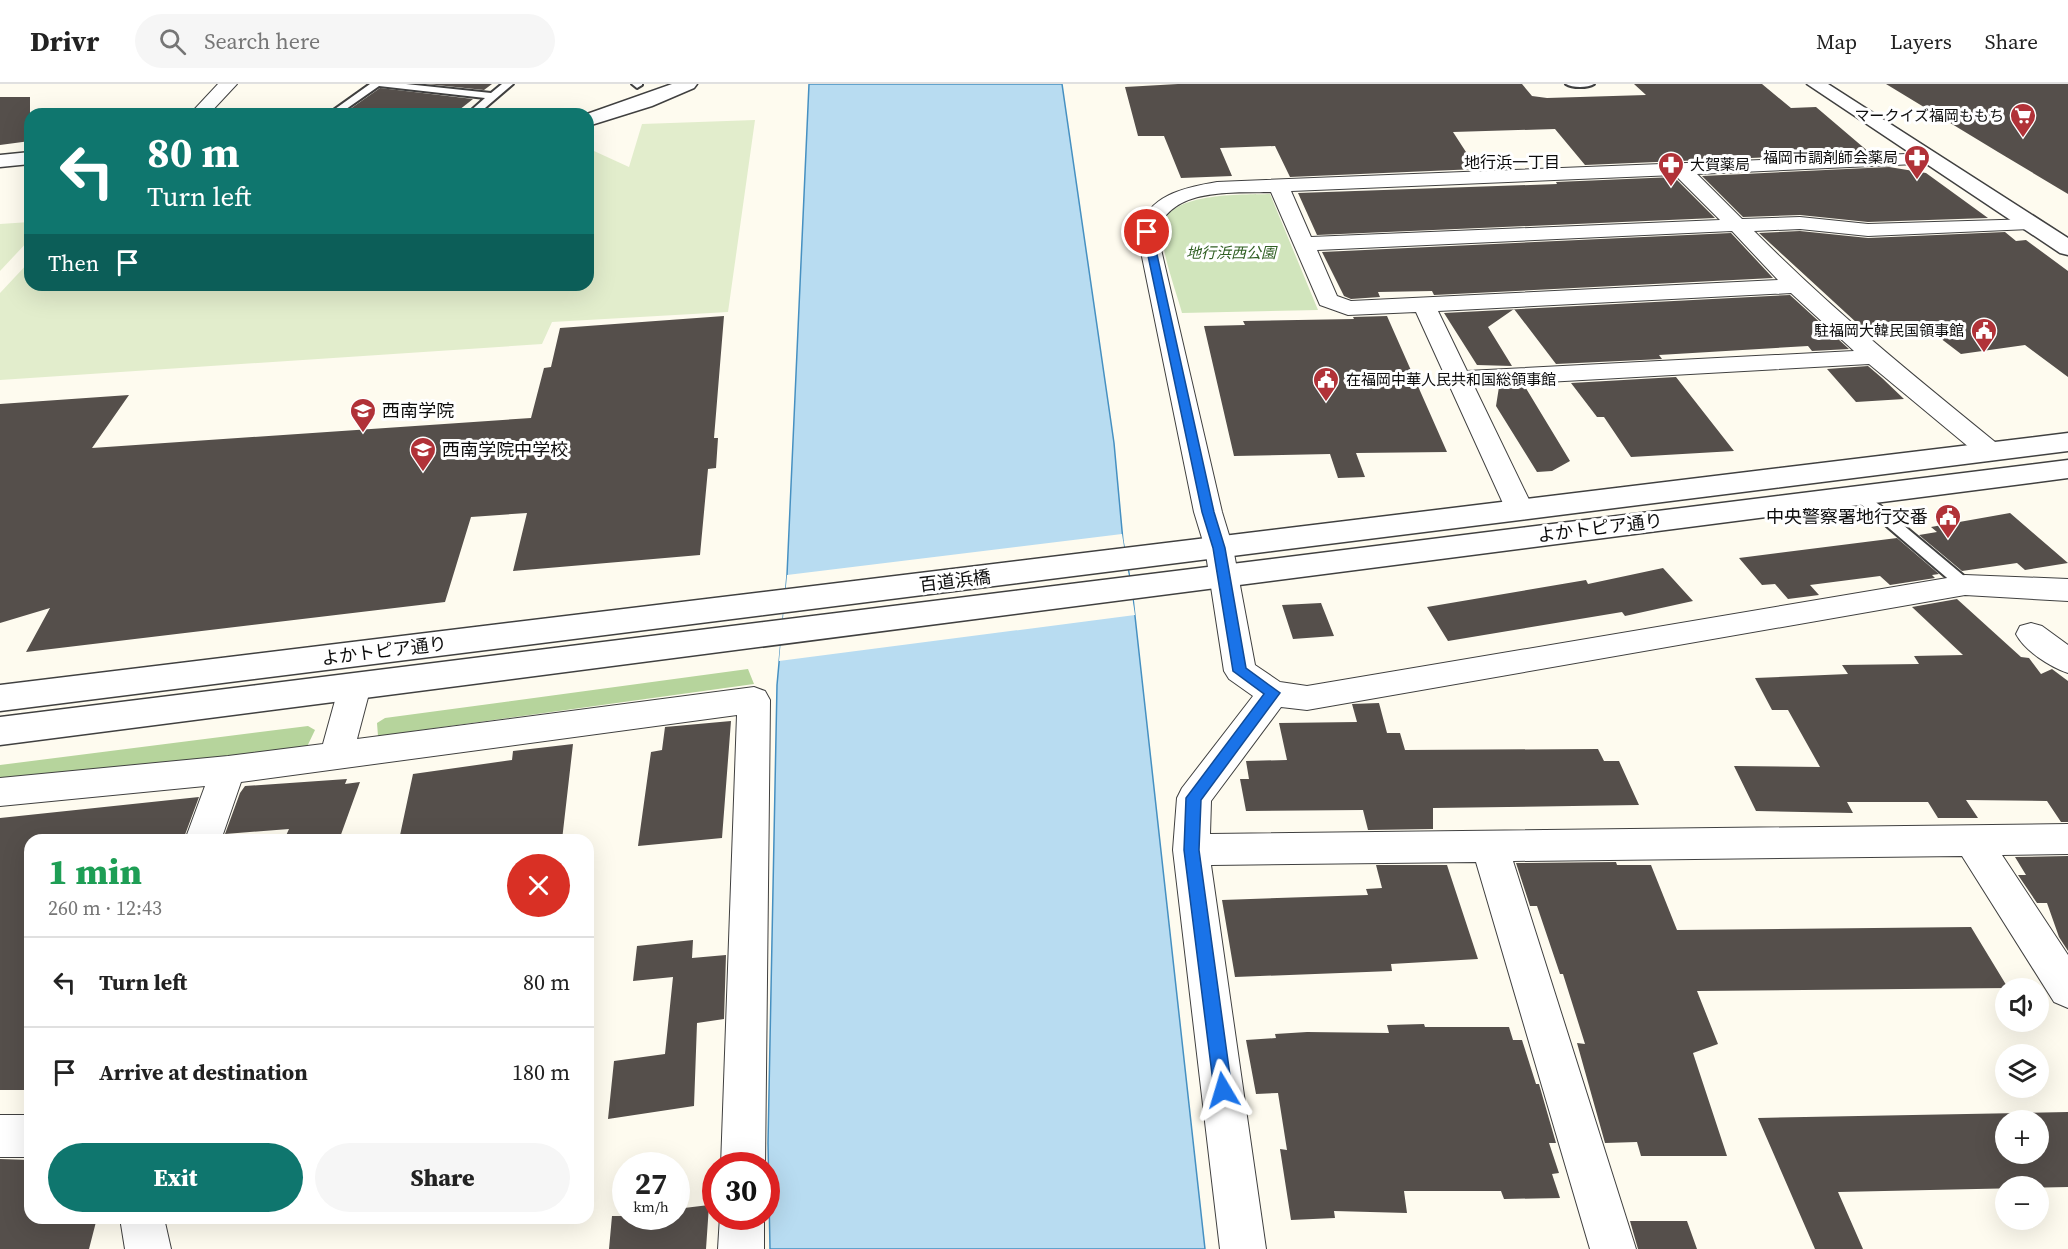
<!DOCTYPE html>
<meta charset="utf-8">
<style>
body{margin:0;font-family:"Source Serif 4","Noto Sans JP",serif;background:#f6f6f6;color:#222;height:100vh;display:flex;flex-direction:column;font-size:22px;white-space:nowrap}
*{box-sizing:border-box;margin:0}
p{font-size:20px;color:#767676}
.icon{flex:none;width:33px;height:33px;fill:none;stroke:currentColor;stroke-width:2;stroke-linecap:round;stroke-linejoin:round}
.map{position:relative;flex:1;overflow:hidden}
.drawer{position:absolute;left:24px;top:750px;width:570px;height:390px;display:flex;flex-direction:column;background:#fff;border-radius:18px;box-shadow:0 6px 24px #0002}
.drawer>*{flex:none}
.top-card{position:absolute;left:24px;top:24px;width:570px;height:183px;border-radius:18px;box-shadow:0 6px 24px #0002;background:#0f766e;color:#fff;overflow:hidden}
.tools{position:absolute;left:1995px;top:894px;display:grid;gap:12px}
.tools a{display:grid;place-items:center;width:54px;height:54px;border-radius:50%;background:#fff;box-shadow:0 6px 24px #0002;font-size:30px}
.speed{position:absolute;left:612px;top:1068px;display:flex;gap:12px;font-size:30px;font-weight:700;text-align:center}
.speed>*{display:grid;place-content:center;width:78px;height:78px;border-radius:50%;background:#fff;box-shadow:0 6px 24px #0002;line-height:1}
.speed small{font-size:15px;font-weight:400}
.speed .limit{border:9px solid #d22;background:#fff;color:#111}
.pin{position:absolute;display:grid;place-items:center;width:51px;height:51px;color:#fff;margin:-26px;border:3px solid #fff;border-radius:50%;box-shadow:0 2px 6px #0007}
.me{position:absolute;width:66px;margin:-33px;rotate:353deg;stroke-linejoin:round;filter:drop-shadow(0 0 4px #0008)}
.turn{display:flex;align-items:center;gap:21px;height:126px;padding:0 24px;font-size:27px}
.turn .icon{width:78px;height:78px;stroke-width:2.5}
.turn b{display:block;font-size:42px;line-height:51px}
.then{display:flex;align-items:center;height:57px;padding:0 24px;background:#0003;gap:12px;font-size:22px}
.round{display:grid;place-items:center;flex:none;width:63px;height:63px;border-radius:32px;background:#f6f6f6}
.overview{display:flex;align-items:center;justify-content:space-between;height:102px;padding:0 24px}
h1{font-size:36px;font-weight:800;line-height:45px;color:#1e9e55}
.action{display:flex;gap:12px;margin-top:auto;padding:12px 24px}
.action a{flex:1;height:69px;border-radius:36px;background:#0f766e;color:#fff;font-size:24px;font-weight:800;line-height:69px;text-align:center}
.action a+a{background:#f6f6f6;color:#222}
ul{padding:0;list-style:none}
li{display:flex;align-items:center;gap:18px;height:90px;padding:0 24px;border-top:2px solid #e0e0e0}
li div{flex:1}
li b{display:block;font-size:22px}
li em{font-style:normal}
header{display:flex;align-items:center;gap:36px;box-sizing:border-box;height:84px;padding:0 30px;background:#fff;border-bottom:2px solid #e0e0e0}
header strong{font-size:28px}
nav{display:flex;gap:33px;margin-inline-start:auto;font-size:21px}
.search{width:420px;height:54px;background:#f6f6f6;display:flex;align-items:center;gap:15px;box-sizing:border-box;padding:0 21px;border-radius:33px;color:#767676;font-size:22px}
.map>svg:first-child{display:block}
.green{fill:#d1e5bc}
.forest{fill:#b6d49c}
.pitch{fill:#e2edcc}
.water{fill:#b8dcf1;stroke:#4690c1;stroke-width:1.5}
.pier{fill:#fefbef}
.building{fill:#554f4b;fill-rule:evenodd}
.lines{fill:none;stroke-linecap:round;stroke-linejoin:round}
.service-casing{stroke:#404040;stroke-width:4}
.minor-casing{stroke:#404040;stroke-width:2}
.tertiary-casing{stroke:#404040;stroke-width:3}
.service{fill:#fff;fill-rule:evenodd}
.minor{fill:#fff;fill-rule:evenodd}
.tertiary{fill:#fff;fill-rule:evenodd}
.route{fill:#1a73e8;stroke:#114b97;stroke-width:1.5}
.labels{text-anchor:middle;stroke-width:6;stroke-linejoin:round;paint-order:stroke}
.far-poi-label{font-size:15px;fill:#0d0d0d;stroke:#fff;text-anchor:end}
.far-park-label{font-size:15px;font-style:italic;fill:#305f23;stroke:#fff}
.far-neighbourhood-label{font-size:16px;fill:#0d0d0d;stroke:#fff}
.poi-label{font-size:18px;fill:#0d0d0d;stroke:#fff;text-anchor:start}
.street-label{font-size:18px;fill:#0d0d0d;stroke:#fff}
</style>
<header>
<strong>Drivr</strong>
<div class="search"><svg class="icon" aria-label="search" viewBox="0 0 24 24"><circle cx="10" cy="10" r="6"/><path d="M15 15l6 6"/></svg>Search here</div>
<nav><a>Map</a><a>Layers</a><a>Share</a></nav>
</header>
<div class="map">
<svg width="2068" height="1165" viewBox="0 0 2068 1165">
<rect width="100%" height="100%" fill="#fefbef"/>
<!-- green -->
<path class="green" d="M 1270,110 L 1318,226 L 1182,229 C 1176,207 1162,170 1162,148 C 1160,107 1244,111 1270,110 Z"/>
<!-- forest -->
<path class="forest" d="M 748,585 L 754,600 L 378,652 L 377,639 L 385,634 Z
M 308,642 L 315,646 L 304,669 L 0,699 L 0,681 Z"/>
<!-- pitch -->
<path class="pitch" d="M 755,36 L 728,228 L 552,238 L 542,260 L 0,296 L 0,209 L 30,177 L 30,201 L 588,201 L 588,67 L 594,67 L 629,83 L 642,40 Z
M 30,138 L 30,155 L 0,187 L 0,140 Z"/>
<!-- water -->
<path class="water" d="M 809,0 L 1062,0 L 1114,359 L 1123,457 L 1132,505 L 1205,1165 L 770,1165 L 768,1059 L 777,601 L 787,491 Z"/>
<!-- pier -->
<path class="pier" d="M 1122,450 L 1135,531 L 779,577 L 787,491 Z"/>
<!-- building -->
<path class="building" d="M 427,0 L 492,0 L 484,6 Z
M 1178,0 L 1522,0 L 1532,12 L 1547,14 L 1646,11 L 1634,0 L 1762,0 L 1791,24 L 1816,23 L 1870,69 L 1585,81 L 1555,45 L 1453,48 L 1477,85 L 1290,93 L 1275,62 L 1220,64 L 1232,92 L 1181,94 L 1164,52 L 1138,52 L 1125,3 Z
M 1886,0 L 2068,0 L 2068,110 L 1998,68 Z
M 380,4 L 473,15 L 454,30 L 343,30 Z
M 0,13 L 30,13 L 30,57 L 0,61 Z
M 1889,83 L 1926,89 L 1988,134 L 1868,138 L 1800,131 L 1743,133 L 1702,92 Z
M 1674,93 L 1715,134 L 1317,151 L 1298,109 L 1557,100 L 1556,98 Z
M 1800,147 L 1868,154 L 2005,148 L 2016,157 L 2026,156 L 2068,187 L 2068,293 L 2025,261 L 1961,270 L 1927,244 L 1870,251 L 1759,149 Z
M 1731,149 L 1773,194 L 1434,211 L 1432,207 L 1378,208 L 1380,213 L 1351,215 L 1344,212 L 1322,168 Z
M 1790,211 L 1849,265 L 1812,267 L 1808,262 L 1659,271 L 1662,275 L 1556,280 L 1514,225 L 1488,243 L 1512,282 L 1477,281 L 1444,229 Z
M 724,232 L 714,354 L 718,354 L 716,384 L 708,385 L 700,471 L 513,487 L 527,429 L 471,433 L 445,518 L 26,568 L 50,524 L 0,539 L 0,320 L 129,311 L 92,364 L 531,334 L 544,284 L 551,283 L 560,244 Z
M 1387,232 L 1447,368 L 1356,369 L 1365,393 L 1338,394 L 1330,370 L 1234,372 L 1204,242 L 1245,241 L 1243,237 L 1354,235 L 1353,233 Z
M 1868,282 L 1882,294 L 1904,315 L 1856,318 L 1827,285 Z
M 1676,293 L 1734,367 L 1631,373 L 1604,333 L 1597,333 L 1571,299 Z
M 1524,301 L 1570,377 L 1552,387 L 1537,388 L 1496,322 L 1499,303 Z
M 2010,429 L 2068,479 L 2025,486 L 2017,479 L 1962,487 L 1919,451 L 1937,448 L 1931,443 Z
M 1897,454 L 1939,490 L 1932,491 L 1935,494 L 1890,501 L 1880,492 L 1810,501 L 1819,511 L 1788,515 L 1775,500 L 1762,501 L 1739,474 Z
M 1663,484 L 1693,517 L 1625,532 L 1622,528 L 1448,557 L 1427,523 L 1586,496 L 1588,500 Z
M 1957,515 L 2021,573 L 2029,574 L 2041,590 L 2052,585 L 2068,597 L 2068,738 L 2061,738 L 2047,717 L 1966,716 L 1978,734 L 1938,734 L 1928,718 L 1847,718 L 1853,729 L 1756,727 L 1734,682 L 1820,683 L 1788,626 L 1772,626 L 1755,594 L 1848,590 L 1842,581 L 1919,580 L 1914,572 L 1963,571 L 1912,523 Z
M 1321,519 L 1334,552 L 1293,555 L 1282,521 Z
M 1379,619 L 1387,649 L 1400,649 L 1405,666 L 1598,665 L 1604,677 L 1619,677 L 1639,721 L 1433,724 L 1433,745 L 1368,746 L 1363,726 L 1246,727 L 1240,695 L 1249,695 L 1246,677 L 1287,676 L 1279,639 L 1357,638 L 1352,620 Z
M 731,637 L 722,754 L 638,762 L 651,668 L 662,666 L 665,643 Z
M 573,660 L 562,756 L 399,756 L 413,690 L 512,676 L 513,667 Z
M 347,695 L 345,700 L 360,698 L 339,756 L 284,756 L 289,745 L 225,750 L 240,709 L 245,702 Z
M 199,713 L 183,756 L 30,756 L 30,1006 L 0,1006 L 0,734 Z
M 2068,772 L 2068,867 L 2059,853 L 2047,819 L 2037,819 L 2018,791 L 2026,791 L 2015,773 Z
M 1616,778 L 1617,781 L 1651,781 L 1677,846 L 1971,843 L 2008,904 L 1697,907 L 1718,960 L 1693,969 L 1727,1072 L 1641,1072 L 1637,1058 L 1605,1059 L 1577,959 L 1585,960 L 1563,890 L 1560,890 L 1537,822 L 1530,822 L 1516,779 Z
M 1376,781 L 1447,781 L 1478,875 L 1391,880 L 1392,887 L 1235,893 L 1222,816 L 1368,811 L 1366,805 L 1382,804 Z
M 693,856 L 692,874 L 726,871 L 724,935 L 697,939 L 694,1022 L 608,1035 L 614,977 L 665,970 L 673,893 L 633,897 L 637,862 Z
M 1424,940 L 1425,943 L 1509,943 L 1513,956 L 1522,956 L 1536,1000 L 1539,1000 L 1556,1059 L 1549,1059 L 1559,1089 L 1552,1090 L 1560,1114 L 1504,1115 L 1501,1107 L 1404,1107 L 1407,1129 L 1334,1127 L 1335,1134 L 1291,1136 L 1280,1065 L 1287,1066 L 1278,1009 L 1256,1010 L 1246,956 L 1276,954 L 1275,950 L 1307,948 L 1389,949 L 1387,941 Z
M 2068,1028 L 2068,1103 L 1838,1108 L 1863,1165 L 1815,1165 L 1758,1034 ZM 2006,1036 L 2038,1036 L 2038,1070 L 2006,1070 Z
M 0,1075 L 30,1076 L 30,1134 L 97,1134 L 89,1165 L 0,1165 Z
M 709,1121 L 706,1165 L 609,1165 L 612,1132 L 676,1132 L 676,1125 Z
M 1630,1137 L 1687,1137 L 1697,1165 L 1638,1165 Z"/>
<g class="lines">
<defs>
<path id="service" d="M 370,0 L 406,0 L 491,9 L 502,0 L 513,0 L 478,30 L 467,30 L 485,14 L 379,2 L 339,30 L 328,30 Z
M 632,0 L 642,0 L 642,1 L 637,4 Z
M 1566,0 L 1594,0 C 1588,4 1572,4 1566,0 Z
M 1860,407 L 1865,409 L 1970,497 L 1973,501 L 1970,505 L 1960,505 L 1855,415 L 1853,412 L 1855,409 Z"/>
<path id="minor" d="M 218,0 L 237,0 L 209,30 L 190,30 Z
M 1931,69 L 1941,75 L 1938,79 L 1697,90 L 1742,135 L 1800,133 L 1868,140 L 2037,135 L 2040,139 L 2037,143 L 2030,145 L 1868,152 L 1800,145 L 1754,147 C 1831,225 1915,293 2000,362 L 2004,368 L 2000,374 L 1991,376 L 1982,374 L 1869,280 L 1474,302 L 1534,426 L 1530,433 L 1520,435 L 1510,433 L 1506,426 L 1416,228 L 1348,231 L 1320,221 L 1271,108 C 1233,109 1171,103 1157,148 L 1222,428 L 1233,464 L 1255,581 L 1280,598 L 1307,602 L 1965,491 L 2068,495 L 2068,517 L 1965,511 L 1307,626 L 1281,623 L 1211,717 L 1210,750 L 2068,740 L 2068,770 L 2002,771 L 2068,871 L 2068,924 L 2054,918 L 1962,772 L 1513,777 L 1636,1165 L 1590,1165 L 1476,778 L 1211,781 L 1266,1165 L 1220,1165 L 1173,766 L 1177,714 L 1182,704 L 1253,612 L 1229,595 L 1224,587 L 1205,464 L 1194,428 L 1137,148 C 1149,111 1182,104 1217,98 ZM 1675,91 L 1720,136 L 1311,153 L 1291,107 ZM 1732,147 L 1778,196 L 1351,217 L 1337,212 L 1317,166 ZM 1791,209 L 1854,267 L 1467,287 L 1438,227 Z
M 2031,539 L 2042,542 L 2068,561 L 2068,589 C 2050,583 2025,567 2016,550 L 2020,542 Z
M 355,590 L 366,593 L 371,602 L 357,655 L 754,603 L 765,607 L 770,616 L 765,1082 L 721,1082 L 737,631 L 241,698 L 221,756 L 185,756 L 205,702 L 0,722 L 0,694 L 228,672 L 323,660 L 339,602 L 344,593 Z
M 0,1031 L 30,1031 L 30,1073 L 0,1073 Z
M 720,1132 L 764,1132 L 764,1165 L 718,1165 Z
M 120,1134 L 164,1134 L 171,1165 L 125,1165 Z"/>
<path id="tertiary" d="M 672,0 L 697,0 L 694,4 L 652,22 L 588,42 L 587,30 Z
M 1807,0 L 1828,0 L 2068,154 L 2068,171 L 2060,169 Z
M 30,68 L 30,80 L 0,83 L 0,71 Z
M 2068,349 L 2068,367 L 0,627 L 0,601 Z
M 2068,376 L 2068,394 L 0,661 L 0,633 Z"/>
</defs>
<!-- service casing -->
<use href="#service" class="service-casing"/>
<!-- minor casing -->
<use href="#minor" class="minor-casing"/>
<!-- tertiary casing -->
<use href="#tertiary" class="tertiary-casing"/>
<!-- service -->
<use href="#service" class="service"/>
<!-- minor -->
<use href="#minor" class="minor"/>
<!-- tertiary -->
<use href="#tertiary" class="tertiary"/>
</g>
<!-- route -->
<path class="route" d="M 1147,145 L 1152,148 L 1214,428 L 1225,464 L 1246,584 L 1280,609 L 1201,716 L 1199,766 L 1232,1006 L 1229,1012 L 1223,1015 L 1217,1012 L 1214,1006 L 1184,766 L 1186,714 L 1264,610 L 1233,587 L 1213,464 L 1202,428 L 1143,148 Z"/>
<!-- icons -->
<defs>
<symbol id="supermarket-pin" viewBox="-11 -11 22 30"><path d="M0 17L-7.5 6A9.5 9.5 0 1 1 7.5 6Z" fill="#b13238" stroke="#fff"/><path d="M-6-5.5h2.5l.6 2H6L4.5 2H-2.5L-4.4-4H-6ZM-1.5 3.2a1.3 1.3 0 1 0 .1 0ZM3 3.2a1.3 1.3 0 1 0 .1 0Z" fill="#fff"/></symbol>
<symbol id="pharmacy-pin" viewBox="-11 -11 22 30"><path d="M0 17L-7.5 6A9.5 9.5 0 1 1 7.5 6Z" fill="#b13238" stroke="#fff"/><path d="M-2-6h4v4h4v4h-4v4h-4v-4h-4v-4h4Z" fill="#fff"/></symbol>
<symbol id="civic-pin" viewBox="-11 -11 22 30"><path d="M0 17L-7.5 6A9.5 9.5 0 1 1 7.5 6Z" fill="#b13238" stroke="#fff"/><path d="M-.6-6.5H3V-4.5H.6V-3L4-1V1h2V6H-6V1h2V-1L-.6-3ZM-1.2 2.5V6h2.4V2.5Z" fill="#fff"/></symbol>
<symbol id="school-pin" viewBox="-11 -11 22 30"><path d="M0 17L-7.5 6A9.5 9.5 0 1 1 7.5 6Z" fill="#b13238" stroke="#fff"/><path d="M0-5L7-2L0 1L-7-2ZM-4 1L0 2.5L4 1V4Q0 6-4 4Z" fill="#fff"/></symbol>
</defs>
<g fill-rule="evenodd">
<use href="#supermarket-pin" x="2008" y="17" width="30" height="40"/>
<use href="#pharmacy-pin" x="1902" y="59" width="30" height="40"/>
<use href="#pharmacy-pin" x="1656" y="66" width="30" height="40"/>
<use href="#civic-pin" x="1969" y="232" width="30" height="40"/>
<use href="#civic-pin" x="1311" y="281" width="30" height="40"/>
<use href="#school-pin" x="348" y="312" width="30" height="40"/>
<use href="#school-pin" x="408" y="351" width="30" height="40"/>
<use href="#civic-pin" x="1933" y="418" width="30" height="40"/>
</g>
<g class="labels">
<!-- far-poi labels -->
<g class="far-poi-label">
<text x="2004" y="37">マークイズ福岡ももち</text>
<text x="1898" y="79">福岡市調剤師会薬局</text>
<text x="1690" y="86" text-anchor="start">大賀薬局</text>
<text x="1964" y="252">駐福岡大韓民国領事館</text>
<text x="1346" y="301" text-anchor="start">在福岡中華人民共和国総領事館</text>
</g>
<!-- far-park labels -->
<g class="far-park-label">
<text x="1231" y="174">地行浜西公園</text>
</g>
<!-- far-neighbourhood labels -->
<g class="far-neighbourhood-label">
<text x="1512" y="84">地行浜一丁目</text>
</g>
<!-- poi labels -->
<g class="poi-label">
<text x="382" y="333">西南学院</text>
<text x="442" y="372">西南学院中学校</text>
<text x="1928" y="439" text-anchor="end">中央警察署地行交番</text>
</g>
<!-- street labels -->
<g class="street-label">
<text transform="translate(1600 444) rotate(-7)" y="6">よかトピア通り</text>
<text transform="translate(955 497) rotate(-7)" y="6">百道浜橋</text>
<text transform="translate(384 567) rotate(-7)" y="6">よかトピア通り</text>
</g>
</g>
</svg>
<div class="tools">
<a><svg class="icon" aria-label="sound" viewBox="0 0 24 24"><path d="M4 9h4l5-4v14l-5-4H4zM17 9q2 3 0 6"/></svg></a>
<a><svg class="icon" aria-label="layers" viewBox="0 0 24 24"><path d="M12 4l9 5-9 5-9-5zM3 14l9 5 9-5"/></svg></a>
<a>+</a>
<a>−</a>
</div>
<div class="speed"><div>27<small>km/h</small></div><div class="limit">30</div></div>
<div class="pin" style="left:1147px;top:148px;background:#d93025"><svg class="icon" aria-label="arrive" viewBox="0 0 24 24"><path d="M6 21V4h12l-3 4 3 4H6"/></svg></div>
<svg class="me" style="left:1223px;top:1006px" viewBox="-20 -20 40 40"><path d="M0-17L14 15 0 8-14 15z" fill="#1a73e8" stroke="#fff" stroke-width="4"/></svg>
<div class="top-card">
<div class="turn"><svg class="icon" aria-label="left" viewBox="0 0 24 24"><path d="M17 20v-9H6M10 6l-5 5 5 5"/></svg><div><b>80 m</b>Turn left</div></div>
<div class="then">Then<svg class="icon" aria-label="arrive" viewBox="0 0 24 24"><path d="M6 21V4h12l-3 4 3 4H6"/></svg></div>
</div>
<section class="drawer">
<div class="overview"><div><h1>1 min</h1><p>260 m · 12:43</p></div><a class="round" style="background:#d93025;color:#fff"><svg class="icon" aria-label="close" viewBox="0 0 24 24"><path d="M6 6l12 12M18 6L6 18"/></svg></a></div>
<ul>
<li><svg class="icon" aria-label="left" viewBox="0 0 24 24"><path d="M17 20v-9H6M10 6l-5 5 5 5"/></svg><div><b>Turn left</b></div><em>80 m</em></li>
<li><svg class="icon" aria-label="arrive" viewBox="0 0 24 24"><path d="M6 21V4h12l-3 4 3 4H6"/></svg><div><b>Arrive at destination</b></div><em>180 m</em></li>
</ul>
<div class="action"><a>Exit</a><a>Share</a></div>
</section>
</div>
